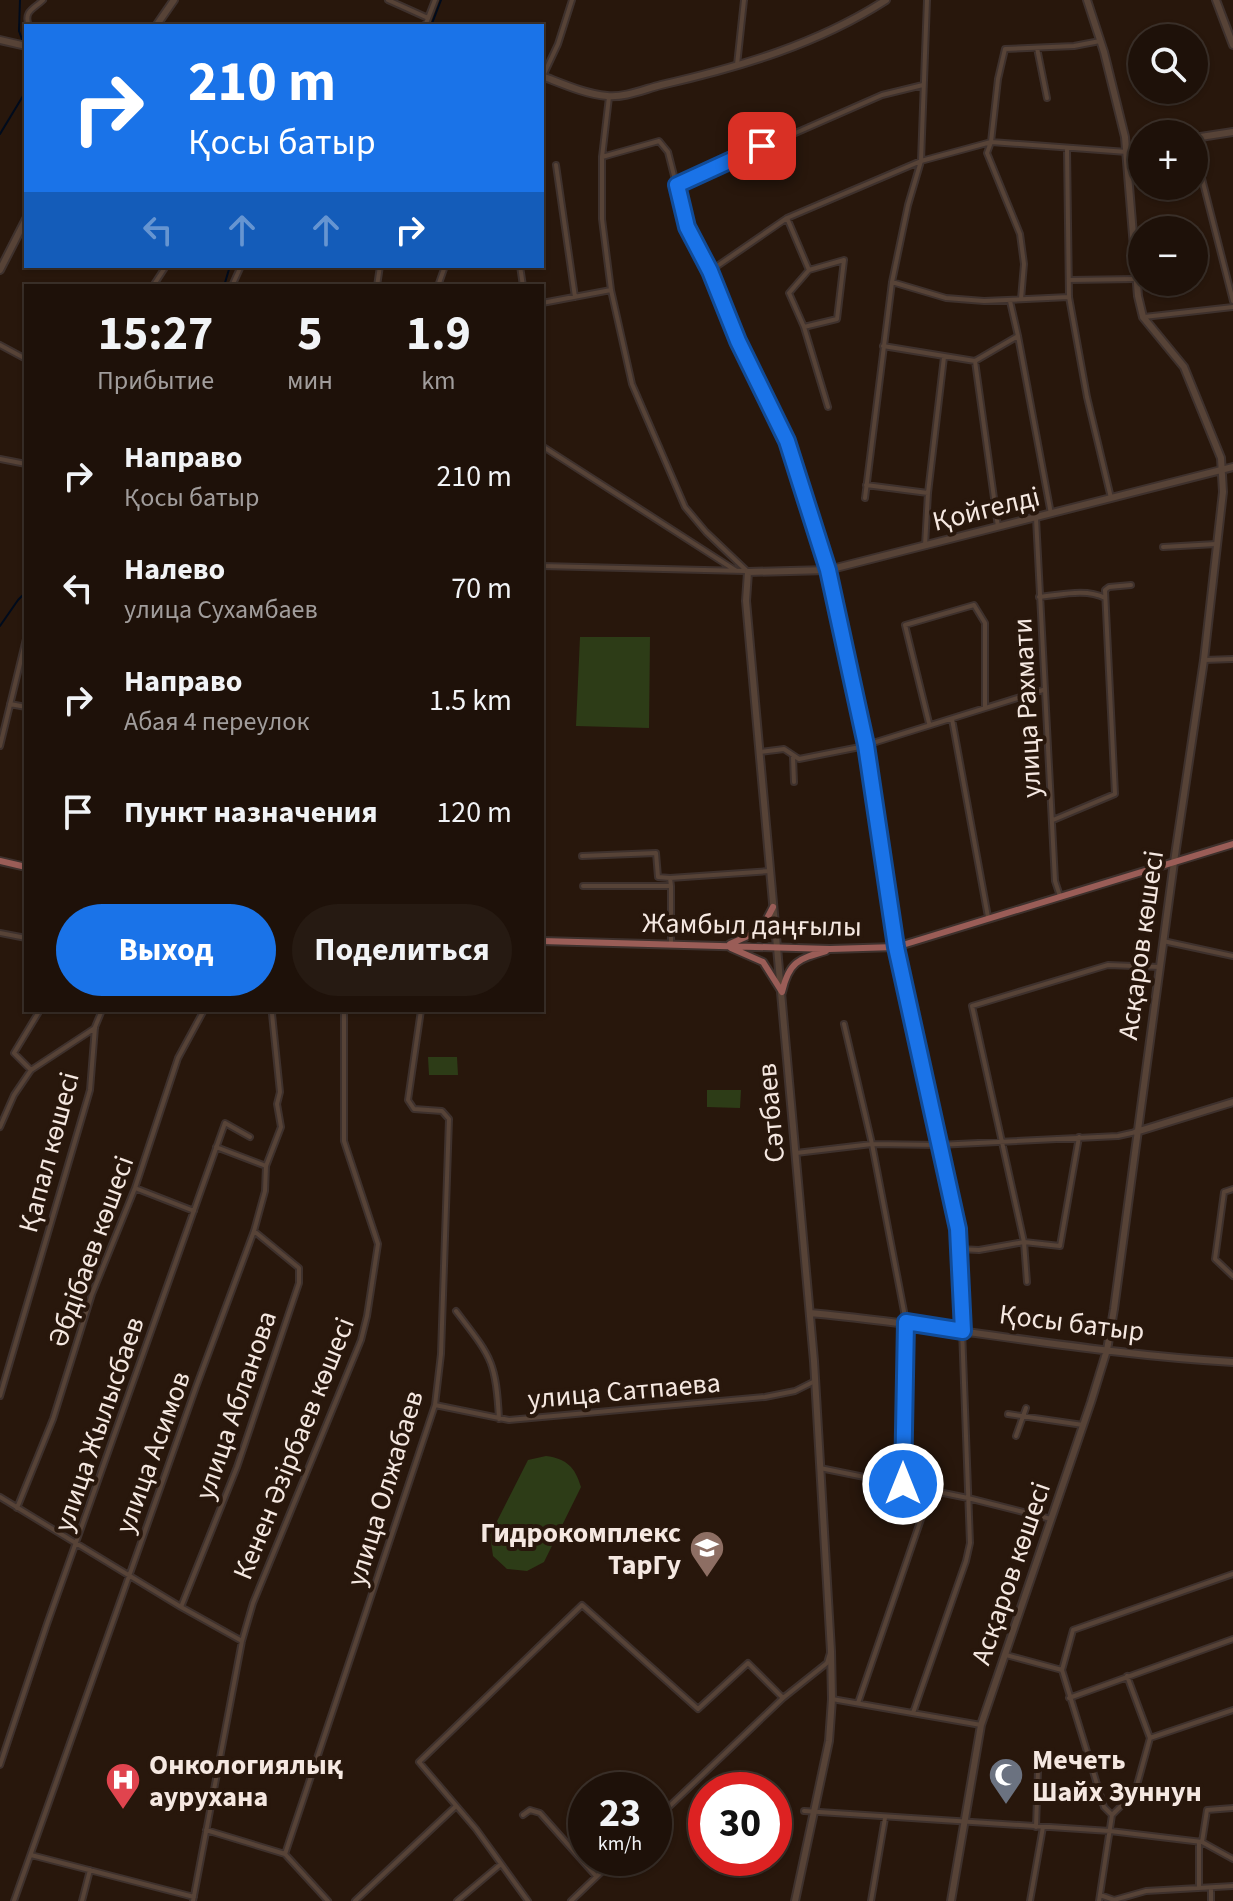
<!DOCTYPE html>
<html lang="ru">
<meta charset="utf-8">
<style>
body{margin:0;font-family:"Source Sans 3",sans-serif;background:#261a12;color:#f1f3f6;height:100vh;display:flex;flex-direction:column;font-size:30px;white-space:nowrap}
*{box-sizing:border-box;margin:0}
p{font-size:26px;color:#a19d9c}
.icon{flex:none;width:44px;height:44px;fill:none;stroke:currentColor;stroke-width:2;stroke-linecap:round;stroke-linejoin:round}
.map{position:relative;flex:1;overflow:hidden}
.details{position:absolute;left:24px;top:284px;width:520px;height:728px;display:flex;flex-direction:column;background:#1e1109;border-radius:0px;box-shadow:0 2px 6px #0004,0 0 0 2px #3c312a}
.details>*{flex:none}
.top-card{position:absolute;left:24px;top:24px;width:520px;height:244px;border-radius:0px;box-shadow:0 2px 6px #0004,0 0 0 2px #3c312a;background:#1a73e8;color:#fff;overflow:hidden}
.tools{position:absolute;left:1128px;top:24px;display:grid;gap:16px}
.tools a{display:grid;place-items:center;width:80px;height:80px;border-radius:50%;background:#1e1109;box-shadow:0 2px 6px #0004,0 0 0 2px #3c312a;font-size:40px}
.speed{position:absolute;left:568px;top:1772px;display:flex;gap:16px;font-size:40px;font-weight:700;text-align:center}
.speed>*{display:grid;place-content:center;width:104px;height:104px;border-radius:50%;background:#1e1109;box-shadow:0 2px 6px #0004,0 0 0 2px #3c312a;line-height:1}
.speed small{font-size:20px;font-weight:400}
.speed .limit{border:12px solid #d22;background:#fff;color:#111}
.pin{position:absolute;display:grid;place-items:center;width:68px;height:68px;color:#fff;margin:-34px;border-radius:16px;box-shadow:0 4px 12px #0006}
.me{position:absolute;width:88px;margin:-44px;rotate:0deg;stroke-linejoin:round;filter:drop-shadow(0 0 6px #0008)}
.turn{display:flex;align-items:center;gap:28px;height:168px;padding:0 32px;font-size:36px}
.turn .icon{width:104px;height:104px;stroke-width:2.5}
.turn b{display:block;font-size:56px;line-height:68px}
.lanes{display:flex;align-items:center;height:76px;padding:0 32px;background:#0003;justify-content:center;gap:40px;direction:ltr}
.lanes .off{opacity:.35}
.eta{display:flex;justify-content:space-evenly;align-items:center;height:136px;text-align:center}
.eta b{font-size:48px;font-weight:700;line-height:56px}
.cta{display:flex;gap:16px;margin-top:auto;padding:16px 32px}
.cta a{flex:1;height:92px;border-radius:48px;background:#1a73e8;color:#fff;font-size:32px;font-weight:700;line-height:92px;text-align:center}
.cta a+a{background:#261a12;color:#f1f3f6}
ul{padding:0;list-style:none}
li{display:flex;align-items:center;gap:24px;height:112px;padding:0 32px}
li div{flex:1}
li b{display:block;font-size:30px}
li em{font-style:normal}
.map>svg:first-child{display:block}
.green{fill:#2d3c17}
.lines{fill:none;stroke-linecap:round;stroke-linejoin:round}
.stream{stroke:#000b1c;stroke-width:2}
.street-casing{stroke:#3e312d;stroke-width:8}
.secondary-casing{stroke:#3e312d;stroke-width:10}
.primary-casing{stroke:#3e312d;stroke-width:10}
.street{stroke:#574337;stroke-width:4}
.secondary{stroke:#574337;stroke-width:6}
.primary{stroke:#9a5d57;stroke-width:6}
.route-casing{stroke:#114b97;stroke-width:20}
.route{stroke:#1a73e8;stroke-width:14}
.labels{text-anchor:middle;stroke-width:8;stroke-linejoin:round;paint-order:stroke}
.street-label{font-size:28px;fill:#f5e8e1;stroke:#28170c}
.poi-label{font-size:28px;font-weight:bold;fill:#f5e8e1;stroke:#28170c;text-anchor:start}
</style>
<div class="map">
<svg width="1233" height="1901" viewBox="0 0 1233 1901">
<rect width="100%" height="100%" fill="#28170c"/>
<!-- green -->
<path class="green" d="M 580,637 L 650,637 L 649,728 L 576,726 Z
M 428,1057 L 457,1057 L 458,1075 L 429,1075 Z
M 707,1090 L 741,1090 L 740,1108 L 707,1107 Z
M 546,1456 C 567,1459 575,1467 581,1487 L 544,1562 L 527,1571 L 507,1569 L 493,1556 L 490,1535 L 528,1460 Z"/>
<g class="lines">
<!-- stream -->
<path class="stream" d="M 20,0 L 19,31 L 23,42
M 431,26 L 441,0
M 0,134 L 26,91
M 224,286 L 230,266
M 0,626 L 18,600 L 26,592"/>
<defs>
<path id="street" d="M 388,0 L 428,18
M 29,26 C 23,11 34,9 43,0
M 425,26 L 435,0
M 1037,48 L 1047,98
M 737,65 L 744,0
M 543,76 L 558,44 L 572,0
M 609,97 L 602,157 L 602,219 L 611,290 L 632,384 L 685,507 L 706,532 L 748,572
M 1194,147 L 1233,301
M 1067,149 L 1069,297 L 1087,397 L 1111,498
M 602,157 L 659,141 L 668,152 L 687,227 L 710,271 L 738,341 L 787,441 L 828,570 L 866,745 L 896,947 L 958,1229 L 959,1249 L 970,1543 L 966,1561 L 913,1713
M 556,165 L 575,297
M 677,185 L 882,95 L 923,85
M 787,218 L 809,270 L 789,293 L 804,327 L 828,407
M 520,266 L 523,286
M 710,271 L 787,218 L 921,161 L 991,142 L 1127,152
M 1069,280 L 1136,279
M 892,282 L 946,298 L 984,301 L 1069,297
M 153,286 L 166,266
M 232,286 L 241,266
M 377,286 L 380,266
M 438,286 L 445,266
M 1021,299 L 1024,264 L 1020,234 L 987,153 L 991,142 L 998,79 L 1005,49 L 1074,46 L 1100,41
M 542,303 L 611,290
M 1144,317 L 1233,307
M 804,327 L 837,319 L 844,260 L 809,270
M 1018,336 L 1051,514
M 0,345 L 26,359
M 883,346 L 975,361 L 1018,336 L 1010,301
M 975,361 L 998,527
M 542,446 L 735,570
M 0,459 L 26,464
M 866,485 L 928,493 L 925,546
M 928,493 L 944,357
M 865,498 L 892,282 L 908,205 L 921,161 L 927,0
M 1036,518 L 1055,881 L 1060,896
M 1163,547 L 1216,544
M 542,566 L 745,571
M 1039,597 C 1060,595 1086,588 1105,598
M 1204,660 L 1233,659
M 10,704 L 26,707
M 952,719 L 988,917
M 929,723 L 905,625 L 974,605 L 985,623 L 985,707
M 0,746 L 26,639
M 760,752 L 784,749 L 799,759 L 860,747 L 1043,690
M 793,757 L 794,782
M 1053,820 L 1115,794 L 1105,590 L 1109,587 L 1131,585
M 582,856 L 656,853 L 658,877 L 670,878 L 671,886 L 671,945
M 670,878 L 770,871
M 583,886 L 671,886
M 0,933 L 26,938
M 1163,941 L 1233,956
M 844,1024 L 872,1144 L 906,1322 L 903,1484
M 31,1070 L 14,1053 L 40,1010
M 0,1127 L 14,1095 L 31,1070 L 95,1028
M 216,1147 L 266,1166
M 796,1153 L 872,1144 L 938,1145 L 1118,1136 L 1136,1132
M 135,1188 L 194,1211
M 1233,1189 L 1224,1192 L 1215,1259 L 1233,1276
M 959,1249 L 979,1250 L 1024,1242 L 1060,1246 L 1079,1137
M 1027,1282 L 1024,1242 L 972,1006 L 1108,965 L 1160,967
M 456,1311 C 491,1357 496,1360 499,1419
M 0,1396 L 90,1090 L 95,1027 L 102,1010
M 435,1405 L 509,1420 L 765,1397 L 795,1391 L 815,1381
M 1008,1414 L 1083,1425
M 1016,1436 L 1026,1408
M 820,1468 L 968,1498 L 1051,1519
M 0,1497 L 181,1607 L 242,1641
M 17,1508 L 53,1419 L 92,1294 L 135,1188 L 178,1058 L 204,1010
M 181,1607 L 237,1467 L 299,1283 L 299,1268 L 254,1231
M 1006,1655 L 1062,1670 L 1104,1807 L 1112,1815 L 1099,1901
M 1062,1670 L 1073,1630 L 1233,1574
M 1069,1698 L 1233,1639
M 832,1699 L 981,1725
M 858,1703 L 931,1490
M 1150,1738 L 1233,1710
M 0,1765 L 47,1624 L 225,1123 L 250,1137
M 804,1811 L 1110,1831 L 1202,1842 L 1233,1859
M 523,1815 L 530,1810 L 540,1813 L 596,1876
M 1112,1815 L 1128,1799 L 1137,1785 L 1150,1738 L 1127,1676
M 654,1821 L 783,1698 L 827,1663 L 830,1653
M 1036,1827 L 1038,1770
M 206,1830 L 285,1854 L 328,1901
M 1202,1842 L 1207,1810 L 1233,1808
M 1199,1843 L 1199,1888
M 285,1854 L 435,1405 L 441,1354 L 449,1119 L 442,1111 L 414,1109 L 408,1100 L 421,1010
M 31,1855 L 194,1897
M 1100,1895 L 1114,1900 L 1146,1891 L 1233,1886
M 14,1901 L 196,1387 L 254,1231 L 265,1191 L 266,1166 L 281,1127 L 277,1104 L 280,1092 L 272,1014 L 274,1010
M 82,1901 L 90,1870
M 193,1901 L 242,1641 L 253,1603 L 361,1340 L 367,1316 L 378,1244 L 344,1141 L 344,1010
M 355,1901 L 455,1807
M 457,1901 L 501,1864
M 528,1901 L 476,1829 L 419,1762 L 582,1605 L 698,1709 L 748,1663 L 783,1698
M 571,1901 L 616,1858
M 871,1901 L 885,1818
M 1030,1901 L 1043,1827
M 1211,1901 L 1211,1888"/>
<path id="secondary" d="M 1216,0 L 1233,45
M 156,26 L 174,0
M 0,40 L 26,46
M 542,76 C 563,84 585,94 607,96 C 624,98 645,89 661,85 C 740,67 818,44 886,0
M 1194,138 L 1233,132
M 1127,152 L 1142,149
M 0,270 L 26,219
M 1136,1132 L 1233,1102
M 810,1313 C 951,1326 1091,1354 1233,1362
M 795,1901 L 829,1741 L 832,1699 L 831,1651 L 814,1361 L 746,601 L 748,572 L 828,570 L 1233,467
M 951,1901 L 981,1725 L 1091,1402 L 1107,1350 L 1114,1309 L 1174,862 L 1204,660 L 1223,492 L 1221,458 L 1184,367 L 1143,317 L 1138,296 L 1125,137 L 1104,52 L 1087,0"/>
<path id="primary" d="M 0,861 L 26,867
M 542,941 L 830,949 L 896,947 L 1233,844
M 730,944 L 761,930 L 773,907
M 731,948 L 763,962 L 782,992 C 789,962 798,959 826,951"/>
</defs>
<!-- street casing -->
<use href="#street" class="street-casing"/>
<!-- secondary casing -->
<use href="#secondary" class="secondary-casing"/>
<!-- primary casing -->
<use href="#primary" class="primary-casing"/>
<!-- street -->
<use href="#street" class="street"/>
<!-- secondary -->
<use href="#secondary" class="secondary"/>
<!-- primary -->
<use href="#primary" class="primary"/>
</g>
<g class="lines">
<defs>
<path id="route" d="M 762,146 L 677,185 L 687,227 L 710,271 L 738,341 L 787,441 L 828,570 L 866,745 L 896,947 L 958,1229 L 963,1331 L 906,1322 L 903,1484"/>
</defs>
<!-- route casing -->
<use href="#route" class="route-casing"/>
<!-- route -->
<use href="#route" class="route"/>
</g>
<!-- icons -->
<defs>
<symbol id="university-pin" viewBox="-11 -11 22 30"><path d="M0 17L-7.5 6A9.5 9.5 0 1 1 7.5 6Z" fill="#8d6e63" stroke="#28170c"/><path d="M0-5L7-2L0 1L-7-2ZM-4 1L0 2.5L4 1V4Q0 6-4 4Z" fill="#fff"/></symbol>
<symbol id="mosque-pin" viewBox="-11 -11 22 30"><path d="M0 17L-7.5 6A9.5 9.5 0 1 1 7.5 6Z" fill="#6b7280" stroke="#28170c"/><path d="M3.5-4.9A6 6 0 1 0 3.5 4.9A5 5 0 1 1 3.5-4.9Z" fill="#fff"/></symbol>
<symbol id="hospital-pin" viewBox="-11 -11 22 30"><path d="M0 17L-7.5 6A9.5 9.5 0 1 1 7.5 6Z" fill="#e0444e" stroke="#28170c"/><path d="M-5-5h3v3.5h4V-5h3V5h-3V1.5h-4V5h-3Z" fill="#fff"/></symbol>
</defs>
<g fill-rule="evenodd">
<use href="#university-pin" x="687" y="1528" width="40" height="54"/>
<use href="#mosque-pin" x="986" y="1755" width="40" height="54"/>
<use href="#hospital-pin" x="103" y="1760" width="40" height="54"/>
</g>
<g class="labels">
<!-- street labels -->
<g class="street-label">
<text transform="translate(986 508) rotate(-14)" y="10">Қойгелді</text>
<text transform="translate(1026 708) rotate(-93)" y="10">улица Рахмати</text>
<text transform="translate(752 924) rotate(1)" y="10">Жамбыл даңғылы</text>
<text transform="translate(1140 945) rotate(-82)" y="10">Асқаров көшесі</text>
<text transform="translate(770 1113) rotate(-95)" y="10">Сәтбаев</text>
<text transform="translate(48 1152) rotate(-75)" y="10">Қапал көшесі</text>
<text transform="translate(90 1251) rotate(-70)" y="10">Әбдібаев көшесі</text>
<text transform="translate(1072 1322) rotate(7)" y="10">Қосы батыр</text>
<text transform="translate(624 1390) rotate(-5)" y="10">улица Сатпаева</text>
<text transform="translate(235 1405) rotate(-71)" y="10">улица Абланова</text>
<text transform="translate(98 1424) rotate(-71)" y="10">улица Жылысбаев</text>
<text transform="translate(293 1448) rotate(-68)" y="10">Кенен Әзірбаев көшесі</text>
<text transform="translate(152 1452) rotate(-70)" y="10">улица Асимов</text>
<text transform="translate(384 1488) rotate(-73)" y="10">улица Олжабаев</text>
<text transform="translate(1010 1573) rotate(-71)" y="10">Асқаров көшесі</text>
</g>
<!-- poi labels -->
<g class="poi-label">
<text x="681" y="1542" text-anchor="end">Гидрокомплекс<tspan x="681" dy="32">ТарГу</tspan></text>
<text x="1032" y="1769">Мечеть<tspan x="1032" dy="32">Шайх Зуннун</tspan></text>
<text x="149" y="1774">Онкологиялық<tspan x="149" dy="32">аурухана</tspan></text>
</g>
</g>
</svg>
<div class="tools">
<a><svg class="icon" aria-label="search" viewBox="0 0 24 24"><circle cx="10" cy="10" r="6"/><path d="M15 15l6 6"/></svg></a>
<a>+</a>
<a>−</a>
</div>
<div class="speed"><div>23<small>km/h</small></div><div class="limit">30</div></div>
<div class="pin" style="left:762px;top:146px;background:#d93025"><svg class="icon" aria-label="arrive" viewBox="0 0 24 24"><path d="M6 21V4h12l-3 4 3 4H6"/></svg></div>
<svg class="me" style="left:903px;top:1484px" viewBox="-20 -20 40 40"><circle r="17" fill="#1a73e8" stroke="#fff" stroke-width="3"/><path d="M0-11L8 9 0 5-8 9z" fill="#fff"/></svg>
<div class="top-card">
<div class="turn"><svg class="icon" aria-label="right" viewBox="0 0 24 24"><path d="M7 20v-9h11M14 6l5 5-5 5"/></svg><div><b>210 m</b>Қосы батыр</div></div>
<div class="lanes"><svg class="icon off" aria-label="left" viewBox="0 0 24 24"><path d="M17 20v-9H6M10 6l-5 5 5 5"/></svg><svg class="icon off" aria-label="ahead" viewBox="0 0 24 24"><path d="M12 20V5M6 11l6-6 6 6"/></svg><svg class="icon off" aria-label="ahead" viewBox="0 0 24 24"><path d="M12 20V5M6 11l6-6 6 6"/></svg><svg class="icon" aria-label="right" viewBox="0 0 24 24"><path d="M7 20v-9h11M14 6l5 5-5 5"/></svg></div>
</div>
<section class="details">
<div class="eta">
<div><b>15:27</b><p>Прибытие</p></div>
<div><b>5</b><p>мин</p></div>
<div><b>1.9</b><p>km</p></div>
</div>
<ul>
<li><svg class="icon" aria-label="right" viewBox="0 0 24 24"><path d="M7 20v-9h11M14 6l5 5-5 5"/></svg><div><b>Направо</b><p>Қосы батыр</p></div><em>210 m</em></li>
<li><svg class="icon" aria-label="left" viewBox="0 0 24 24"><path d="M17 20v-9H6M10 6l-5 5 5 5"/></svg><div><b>Налево</b><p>улица Сухамбаев</p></div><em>70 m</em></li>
<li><svg class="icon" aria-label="right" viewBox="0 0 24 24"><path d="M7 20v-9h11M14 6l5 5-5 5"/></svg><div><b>Направо</b><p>Абая 4 переулок</p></div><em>1.5 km</em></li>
<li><svg class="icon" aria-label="arrive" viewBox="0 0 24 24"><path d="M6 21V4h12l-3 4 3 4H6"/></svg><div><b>Пункт назначения</b></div><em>120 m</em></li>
</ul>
<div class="cta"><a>Выход</a><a>Поделиться</a></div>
</section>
</div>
